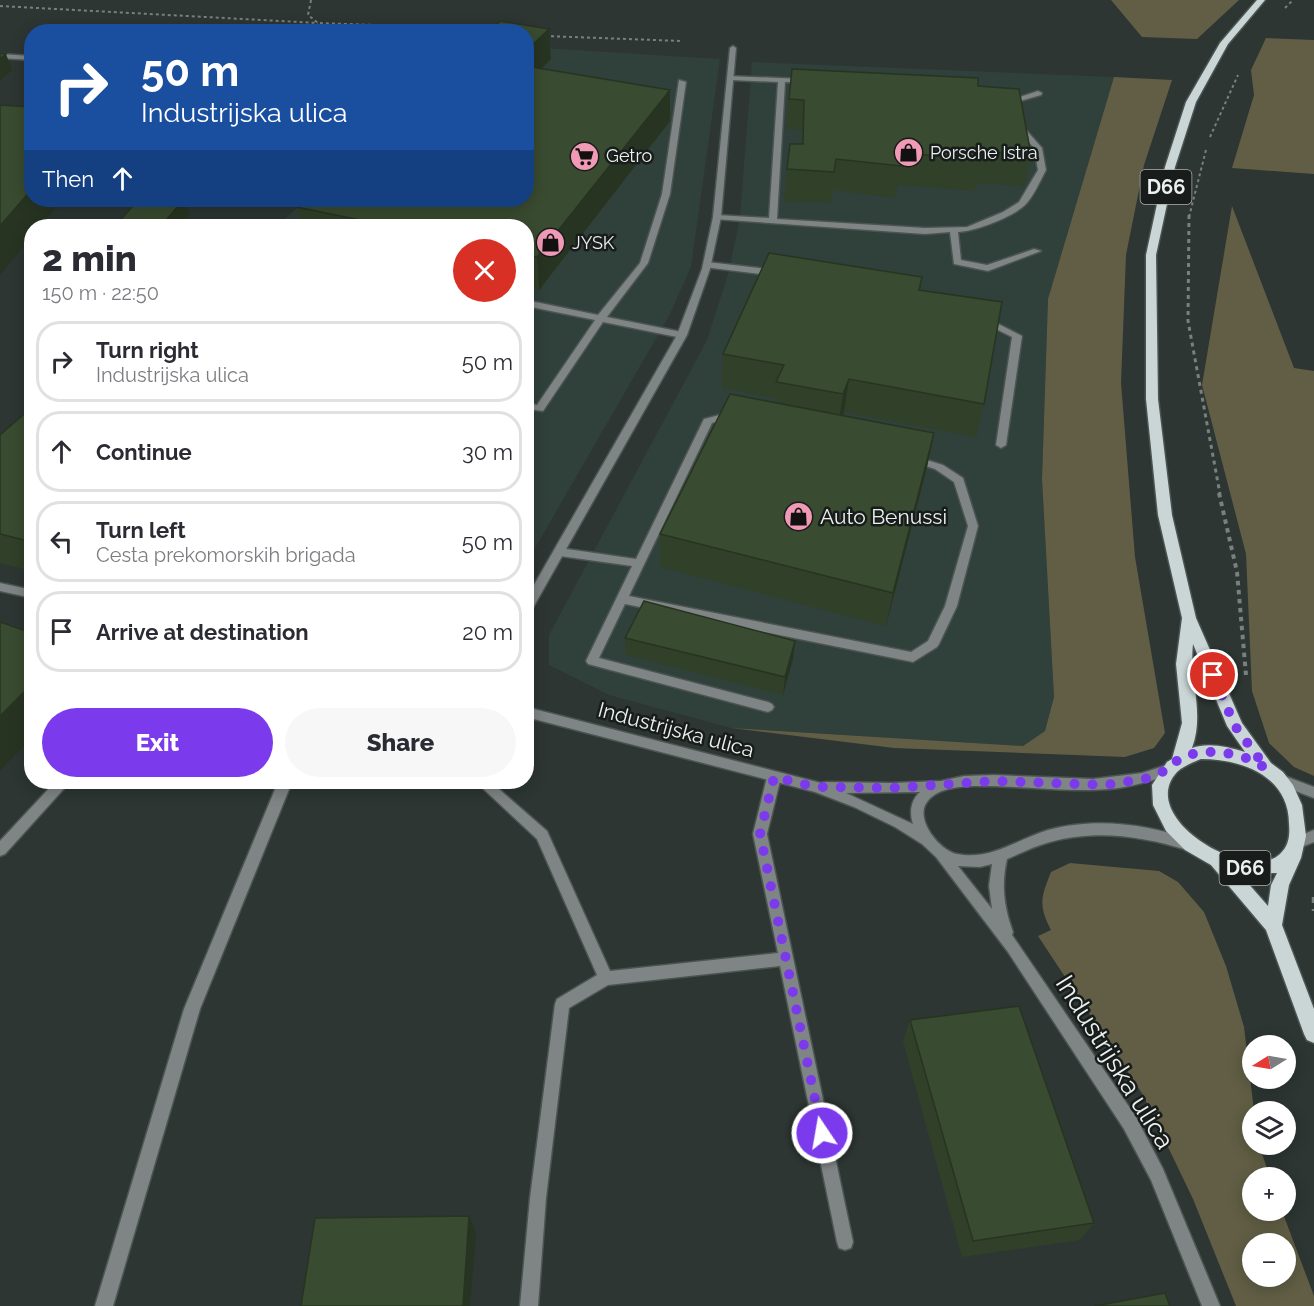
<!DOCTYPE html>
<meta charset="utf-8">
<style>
body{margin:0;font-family:Raleway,sans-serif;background:#f7f7f7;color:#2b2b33;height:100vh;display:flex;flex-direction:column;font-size:22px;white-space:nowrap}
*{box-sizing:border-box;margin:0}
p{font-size:20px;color:#7c7c81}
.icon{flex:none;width:33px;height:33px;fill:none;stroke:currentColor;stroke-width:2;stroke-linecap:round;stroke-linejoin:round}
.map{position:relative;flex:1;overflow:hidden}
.side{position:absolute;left:24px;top:219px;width:510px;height:570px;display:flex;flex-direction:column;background:#fff;border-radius:24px;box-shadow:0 3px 15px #0003}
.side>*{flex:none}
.hud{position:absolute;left:24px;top:24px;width:510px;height:183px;border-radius:24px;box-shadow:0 3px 15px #0003;background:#1a4fa0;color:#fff;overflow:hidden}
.needle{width:39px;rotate:259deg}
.buttons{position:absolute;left:1242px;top:1035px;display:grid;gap:12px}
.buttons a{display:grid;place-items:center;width:54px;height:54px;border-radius:50%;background:#fff;box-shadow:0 3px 15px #0003;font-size:30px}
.pin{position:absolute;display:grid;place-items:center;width:51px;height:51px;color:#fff;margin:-26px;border:3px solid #fff;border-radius:50%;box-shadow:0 2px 6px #0007}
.me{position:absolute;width:66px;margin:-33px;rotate:348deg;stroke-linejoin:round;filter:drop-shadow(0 0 4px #0008)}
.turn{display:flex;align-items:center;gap:21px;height:126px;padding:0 18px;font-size:27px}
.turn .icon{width:78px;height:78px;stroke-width:2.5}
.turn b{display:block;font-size:42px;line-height:51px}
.then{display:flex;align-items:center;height:57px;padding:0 18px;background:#0003;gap:12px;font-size:22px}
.round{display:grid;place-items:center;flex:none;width:63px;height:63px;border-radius:32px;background:#f7f7f7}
.headline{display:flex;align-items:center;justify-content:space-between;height:102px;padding:0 18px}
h1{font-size:36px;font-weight:800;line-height:45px}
.cta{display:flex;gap:12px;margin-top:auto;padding:12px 18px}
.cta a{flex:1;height:69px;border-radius:36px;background:#7c3aed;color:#fff;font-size:24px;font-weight:800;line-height:69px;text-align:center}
.cta a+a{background:#f7f7f7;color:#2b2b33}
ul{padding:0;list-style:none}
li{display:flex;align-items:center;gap:18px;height:81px;margin:0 12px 9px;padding:0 6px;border:3px solid #e1e1e2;border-radius:24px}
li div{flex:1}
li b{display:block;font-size:22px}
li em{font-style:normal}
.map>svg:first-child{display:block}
.built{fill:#30403a}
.green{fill:#615e45;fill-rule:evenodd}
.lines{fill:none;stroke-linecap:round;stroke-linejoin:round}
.service-casing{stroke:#4b5451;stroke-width:3}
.minor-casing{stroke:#4b5451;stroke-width:3}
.primary-casing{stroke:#4b5451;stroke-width:3}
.path-far3{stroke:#79817e;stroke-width:2;stroke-dasharray:3 3;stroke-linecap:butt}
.path-far2{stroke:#79817e;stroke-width:3;stroke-dasharray:4 4;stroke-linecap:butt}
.path-far1{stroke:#79817e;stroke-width:4;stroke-dasharray:4.5 4.5;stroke-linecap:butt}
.path{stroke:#79817e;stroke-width:4.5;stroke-dasharray:6 6;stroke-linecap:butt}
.service{fill:#7f8485;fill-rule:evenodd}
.minor{fill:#7f8485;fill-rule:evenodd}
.primary{fill:#cad5d6;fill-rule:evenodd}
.wall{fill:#314029}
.shaded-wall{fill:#283422}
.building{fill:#394b30;stroke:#283422;stroke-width:1.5}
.route{stroke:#7c3aed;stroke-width:10;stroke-dasharray:0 18}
.labels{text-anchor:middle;stroke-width:5;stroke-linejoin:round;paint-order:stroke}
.far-poi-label{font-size:18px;fill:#ebf1ee;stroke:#181d1b;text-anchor:start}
.shield{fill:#181d1b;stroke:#acb1af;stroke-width:1.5}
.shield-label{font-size:20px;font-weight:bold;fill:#ebf1ee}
.poi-label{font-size:21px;fill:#ebf1ee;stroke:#181d1b;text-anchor:start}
.street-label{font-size:21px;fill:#ebf1ee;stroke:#181d1b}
.near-street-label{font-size:26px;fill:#ebf1ee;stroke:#181d1b}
</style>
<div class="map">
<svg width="1314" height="1306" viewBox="0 0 1314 1306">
<rect width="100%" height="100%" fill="#2d3633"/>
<!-- built -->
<path class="built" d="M 527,47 L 720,59 L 691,267 L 669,316 L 527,562 L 526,226 L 277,226 L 306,200 L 526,200 Z
M 752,62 L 1114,77 L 1048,299 L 1042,479 L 1054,697 L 1045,731 L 1023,746 L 731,728 L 609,695 L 549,665 L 549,635 L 707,340 L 729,271 L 740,217 Z"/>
<!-- green -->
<path class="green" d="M 1111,0 L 1239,0 L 1197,39 L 1142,37 Z
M 1266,38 L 1314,40 L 1314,174 L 1232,168 L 1254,95 L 1251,70 Z
M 1114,77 L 1172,80 L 1144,165 L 1126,255 L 1121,383 L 1135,557 L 1165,733 L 1154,748 L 1125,757 L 894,748 L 731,728 L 1023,746 L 1045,731 L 1054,697 L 1042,479 L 1048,299 Z
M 1232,206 L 1294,368 L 1314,371 L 1314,776 L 1294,767 L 1269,743 L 1252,691 L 1246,554 L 1202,385 Z
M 1070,863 L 1159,871 L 1178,882 L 1204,912 L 1226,966 L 1244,1027 L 1254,1111 L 1252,1144 L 1259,1145 L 1270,1177 L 1252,1178 L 1252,1210 L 1282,1211 L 1314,1296 L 1314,1306 L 1236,1306 L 1193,1199 L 1143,1095 L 1038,936 L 1051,930 C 1038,905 1041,897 1051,872 ZM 1252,1244 L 1286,1244 L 1286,1276 L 1252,1276 Z"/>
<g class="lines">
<defs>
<path id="service" d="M 0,54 L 32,56 L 32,60 L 0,58 Z
M 728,76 L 805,79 L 809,81 L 805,83 L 785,82 L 777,219 L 925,228 L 967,227 L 1003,212 L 1019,202 L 1038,170 L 1034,148 L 1013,125 L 1020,123 L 1042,148 L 1046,170 C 1040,181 1033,198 1024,206 C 1010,218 976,231 958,232 L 961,260 L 987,265 L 1034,249 L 1041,251 L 988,271 L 954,264 L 950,232 L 925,234 L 714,219 L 714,215 L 717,215 L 769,218 L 778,82 L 731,80 L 728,80 Z
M 679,80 L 686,82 L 670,194 L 648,263 L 607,317 L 682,332 L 687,335 L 682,338 L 603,322 L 543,411 L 526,409 L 526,403 L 537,405 L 595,320 L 526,306 L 526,300 L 598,315 L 640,263 L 662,194 Z
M 1038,91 L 1042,93 L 1041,95 L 1006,105 L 1002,103 Z
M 707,262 L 776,270 L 780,273 L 776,276 L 704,267 L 703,265 Z
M 985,317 L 1022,336 L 1006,445 L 1001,448 L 996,445 L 1012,337 L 982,322 L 980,320 Z
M 731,412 L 735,413 L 735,417 L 712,423 L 629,596 L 911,652 L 928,641 L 945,606 L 968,526 L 954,482 L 935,469 L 910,461 L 909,459 L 914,456 L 943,465 L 963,478 L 978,526 L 957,606 L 939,644 L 937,647 L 913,662 L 625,604 L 599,658 L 768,702 L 772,704 L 774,707 L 772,710 L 768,712 L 588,664 L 586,661 L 632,566 L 560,556 L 554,552 L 560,548 L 636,559 L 703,421 L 704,419 Z
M 774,772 L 779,773 L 781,777 L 767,834 L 853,1242 L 851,1248 L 845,1250 L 839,1248 L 837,1242 L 780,966 L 608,985 L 569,1008 L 546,1198 L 538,1306 L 520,1306 L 530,1198 L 555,1004 L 557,999 L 597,975 L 537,839 L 476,782 L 491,782 L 547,831 L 610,971 L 778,953 L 753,834 L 767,777 L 769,773 Z
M 55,782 L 70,782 L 5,854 L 0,856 L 0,841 Z
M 228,782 L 244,782 L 242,786 L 237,787 L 230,786 Z
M 278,782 L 292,782 L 200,1009 L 113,1306 L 95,1306 L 184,1009 Z"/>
<path id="minor" d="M 733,46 L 736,48 L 721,217 L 710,269 L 687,335 L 530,613 L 526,614 L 526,599 L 677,335 L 702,269 L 713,217 L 730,48 Z
M 0,583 L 32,590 L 32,598 L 0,591 Z
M 526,707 L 821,783 L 826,782 L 892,783 L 941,781 L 964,776 L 994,775 L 1093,779 L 1142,773 L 1167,765 L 1172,766 L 1173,770 L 1172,774 C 1154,780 1137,785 1119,788 C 1071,794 1021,785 973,786 C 958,787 937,788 927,802 C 914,819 940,851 957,854 C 990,861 1018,839 1048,830 C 1095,817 1147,824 1192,840 L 1194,844 L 1192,848 L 1187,850 C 1143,836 1095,829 1050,842 C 1035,846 1021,853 1007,859 C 1001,885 1004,907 1013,932 L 1012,935 L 1136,1117 L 1163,1169 L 1220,1306 L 1202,1306 L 1151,1180 L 1124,1129 L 1008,952 L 936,857 L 922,844 L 895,827 L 854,807 L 815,792 L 526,717 ZM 920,792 C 911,800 909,812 913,824 L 846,793 ZM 992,864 L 989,886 L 992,909 L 958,866 L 980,867 Z
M 1282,775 L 1314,787 L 1314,798 L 1277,784 L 1275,780 L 1277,776 Z
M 1314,830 L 1314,842 L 1304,846 L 1299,844 L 1297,840 L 1299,836 Z"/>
<path id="primary" d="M 1257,0 L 1265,0 L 1228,44 L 1196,102 L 1175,167 L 1156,255 L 1158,399 L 1172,515 L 1196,618 L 1242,723 L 1271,763 L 1283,772 L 1293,785 L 1302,805 L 1306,836 L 1301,858 L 1289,885 L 1282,925 L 1314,1009 L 1314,1043 L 1307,1040 L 1304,1034 L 1266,930 L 1211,865 L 1185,850 L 1166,831 L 1153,805 L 1152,785 L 1167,762 L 1172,759 L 1182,723 L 1176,664 L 1182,618 L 1158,515 L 1146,399 L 1146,255 L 1165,167 L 1186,102 L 1220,43 ZM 1193,644 L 1227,726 L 1245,752 C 1229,747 1208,742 1192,748 C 1205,714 1189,679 1193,644 ZM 1201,759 C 1242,759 1289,776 1289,824 C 1290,835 1289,846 1280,854 C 1249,884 1135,818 1177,772 C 1183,766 1194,762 1201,759 ZM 1239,873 L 1277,873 L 1271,885 L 1268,906 Z"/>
</defs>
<!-- service casing -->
<use href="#service" class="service-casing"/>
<!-- minor casing -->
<use href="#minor" class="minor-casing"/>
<!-- primary casing -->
<use href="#primary" class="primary-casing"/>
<!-- path-far3 -->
<path class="path-far3" d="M 311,0 L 308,15 L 318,23 L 433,27 L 458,32
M 0,6 L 318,23
M 1285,8 L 1293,0
M 545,36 L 682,41
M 1210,137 L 1238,75
M 1189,217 L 1206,150"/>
<!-- path-far2 -->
<path class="path-far2" d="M 1189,215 L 1188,321 L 1220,494"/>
<!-- path-far1 -->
<path class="path-far1" d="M 1219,493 L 1237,572 L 1246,675"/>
<!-- path -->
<path class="path" d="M 1314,897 L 1314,911"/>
<!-- service -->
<use href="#service" class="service"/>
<!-- minor -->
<use href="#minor" class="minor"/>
<!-- primary -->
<use href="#primary" class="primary"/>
</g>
<!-- wall -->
<path class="wall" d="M 551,59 L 542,68 L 670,90 L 670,121 L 539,290 L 526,287 L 526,226 L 302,226 L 297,207 Z
M 978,86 L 1031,155 L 1024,186 L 977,183 L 975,191 L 898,185 L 896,198 L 833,190 L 831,203 L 784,201 L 787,169 L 801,144 L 802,130 L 786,129 L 789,99 Z
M 922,277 L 920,290 L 984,404 L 976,437 L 844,412 L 843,416 L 934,433 L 927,467 L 886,626 L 660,567 L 660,534 L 775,402 L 775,398 L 722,388 L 723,354 Z
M 32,407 L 32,571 L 0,563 L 0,435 Z
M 625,638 L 795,641 L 793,659 L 783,695 L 626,655 Z
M 910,1020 L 1094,1223 L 1080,1240 L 962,1257 L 903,1041 Z"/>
<!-- shaded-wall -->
<path class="shaded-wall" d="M 549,29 L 551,59 L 526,84 L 526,51 Z
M 6,54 L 12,70 L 0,81 L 0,59 Z
M 670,90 L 670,121 L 539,290 L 537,257 Z
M 32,189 L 32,200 L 63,200 L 40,226 L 32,226 L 32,237 L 0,275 L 0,226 Z
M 183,200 L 186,200 L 190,214 L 181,226 L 161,226 Z
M 849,379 L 844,412 L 838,428 L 843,394 Z
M 934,433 L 927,467 L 886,626 L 893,593 Z
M 795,641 L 793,659 L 783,695 L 785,677 Z
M 32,684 L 32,737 L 0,771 L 0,716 Z
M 469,1216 L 476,1233 L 470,1306 L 463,1306 Z"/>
<!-- building -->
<path class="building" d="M 500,21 L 549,29 L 526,51 L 526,32 L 489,32 Z
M 0,53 L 6,54 L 0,59 Z
M 526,66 L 670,90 L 537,257 L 526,255 L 526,226 L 389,226 L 297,207 L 306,200 L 526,200 Z
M 792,69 L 978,78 L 978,86 L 1019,89 L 1031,155 L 983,151 L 982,159 L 901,153 L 901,166 L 836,159 L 834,172 L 787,169 L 790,144 L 803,144 L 804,100 L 789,99 Z
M 0,105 L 32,107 L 32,189 L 0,226 Z
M 138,200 L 183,200 L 161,226 L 133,226 L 116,225 Z
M 769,253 L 922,277 L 919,290 L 1002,302 L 984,404 L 849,379 L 843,394 L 776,382 L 784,365 L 723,354 Z
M 730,394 L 934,433 L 893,593 L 660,534 Z
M 32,407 L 32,542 L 0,534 L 0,435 Z
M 644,601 L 795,641 L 785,677 L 625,638 Z
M 0,622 L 32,633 L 32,684 L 0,716 Z
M 1019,1006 L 1094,1223 L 973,1241 L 910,1020 Z
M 469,1216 L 463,1306 L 301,1306 L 315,1218 Z
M 1165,1293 L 1170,1306 L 1095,1306 Z"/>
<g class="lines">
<!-- route -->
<path class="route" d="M 822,1133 L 760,834 L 774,777 L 816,787 L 892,788 L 995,781 L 1106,785 L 1145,779 L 1167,770 L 1180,758 L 1199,752 L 1221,752 L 1244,757 L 1266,768 L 1235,726 L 1213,675"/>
</g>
<!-- icons -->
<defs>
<symbol id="shop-disc" viewBox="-11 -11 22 22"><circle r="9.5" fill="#f09ab6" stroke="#181d1b"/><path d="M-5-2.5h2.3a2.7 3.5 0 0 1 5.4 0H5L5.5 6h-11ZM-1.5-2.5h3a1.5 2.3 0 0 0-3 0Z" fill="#111"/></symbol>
<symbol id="supermarket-disc" viewBox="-11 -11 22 22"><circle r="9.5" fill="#f09ab6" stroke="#181d1b"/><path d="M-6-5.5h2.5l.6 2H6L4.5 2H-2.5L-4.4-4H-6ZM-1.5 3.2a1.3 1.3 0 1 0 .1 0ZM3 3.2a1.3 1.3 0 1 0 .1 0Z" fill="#111"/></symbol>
</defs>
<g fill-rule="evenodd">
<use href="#shop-disc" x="892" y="136" width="33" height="33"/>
<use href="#supermarket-disc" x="568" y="140" width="33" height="33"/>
<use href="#shop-disc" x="534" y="226" width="33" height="33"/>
<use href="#shop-disc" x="782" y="500" width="33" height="33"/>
</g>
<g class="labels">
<!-- far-poi labels -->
<g class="far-poi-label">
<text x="930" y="159">Porsche Istra</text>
<text x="606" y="162">Getro</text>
<text x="572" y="249">JYSK</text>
</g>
<!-- shield labels -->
<g class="shield">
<rect x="1140.5" y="170" width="51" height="34" rx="4.5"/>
<rect x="1219.5" y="851" width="51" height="34" rx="4.5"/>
</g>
<g class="shield-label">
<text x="1166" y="194">D66</text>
<text x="1245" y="875">D66</text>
</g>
<!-- poi labels -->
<g class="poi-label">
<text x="820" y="524">Auto Benussi</text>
</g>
<!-- street labels -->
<g class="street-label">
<text transform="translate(676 730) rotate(15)" y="7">Industrijska ulica</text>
</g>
<!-- near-street labels -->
<g class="near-street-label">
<text transform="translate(1115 1062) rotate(58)" y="9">Industrijska ulica</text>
</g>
</g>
</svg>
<div class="buttons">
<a><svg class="needle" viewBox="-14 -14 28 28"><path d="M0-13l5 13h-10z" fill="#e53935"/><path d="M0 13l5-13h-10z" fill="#7c7c81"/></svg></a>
<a><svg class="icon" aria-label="layers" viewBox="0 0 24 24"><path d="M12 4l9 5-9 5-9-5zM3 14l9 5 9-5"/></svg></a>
<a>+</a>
<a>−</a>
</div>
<div class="pin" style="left:1213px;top:675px;background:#d93025"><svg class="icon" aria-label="arrive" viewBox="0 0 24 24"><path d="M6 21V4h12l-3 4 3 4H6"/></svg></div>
<svg class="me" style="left:822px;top:1133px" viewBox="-20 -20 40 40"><circle r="17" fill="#7c3aed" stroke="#fff" stroke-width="3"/><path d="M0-11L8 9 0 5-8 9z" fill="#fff"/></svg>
<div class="hud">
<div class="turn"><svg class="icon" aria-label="right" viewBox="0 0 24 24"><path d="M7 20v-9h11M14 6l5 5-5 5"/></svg><div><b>50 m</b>Industrijska ulica</div></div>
<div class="then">Then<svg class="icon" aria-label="ahead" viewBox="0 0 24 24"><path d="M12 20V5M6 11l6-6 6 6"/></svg></div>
</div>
<section class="side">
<div class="headline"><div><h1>2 min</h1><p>150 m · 22:50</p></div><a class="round" style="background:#d93025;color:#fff"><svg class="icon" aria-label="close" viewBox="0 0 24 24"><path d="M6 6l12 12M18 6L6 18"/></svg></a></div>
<ul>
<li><svg class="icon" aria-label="right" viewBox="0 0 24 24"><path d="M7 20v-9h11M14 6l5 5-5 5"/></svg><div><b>Turn right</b><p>Industrijska ulica</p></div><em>50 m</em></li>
<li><svg class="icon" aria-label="ahead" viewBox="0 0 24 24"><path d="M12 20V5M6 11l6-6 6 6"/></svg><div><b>Continue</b></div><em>30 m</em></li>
<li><svg class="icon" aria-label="left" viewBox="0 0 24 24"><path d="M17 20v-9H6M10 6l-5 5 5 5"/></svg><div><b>Turn left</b><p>Cesta prekomorskih brigada</p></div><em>50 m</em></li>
<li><svg class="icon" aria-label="arrive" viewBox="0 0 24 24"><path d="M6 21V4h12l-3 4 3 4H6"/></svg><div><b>Arrive at destination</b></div><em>20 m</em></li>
</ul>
<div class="cta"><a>Exit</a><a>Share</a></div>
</section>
</div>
